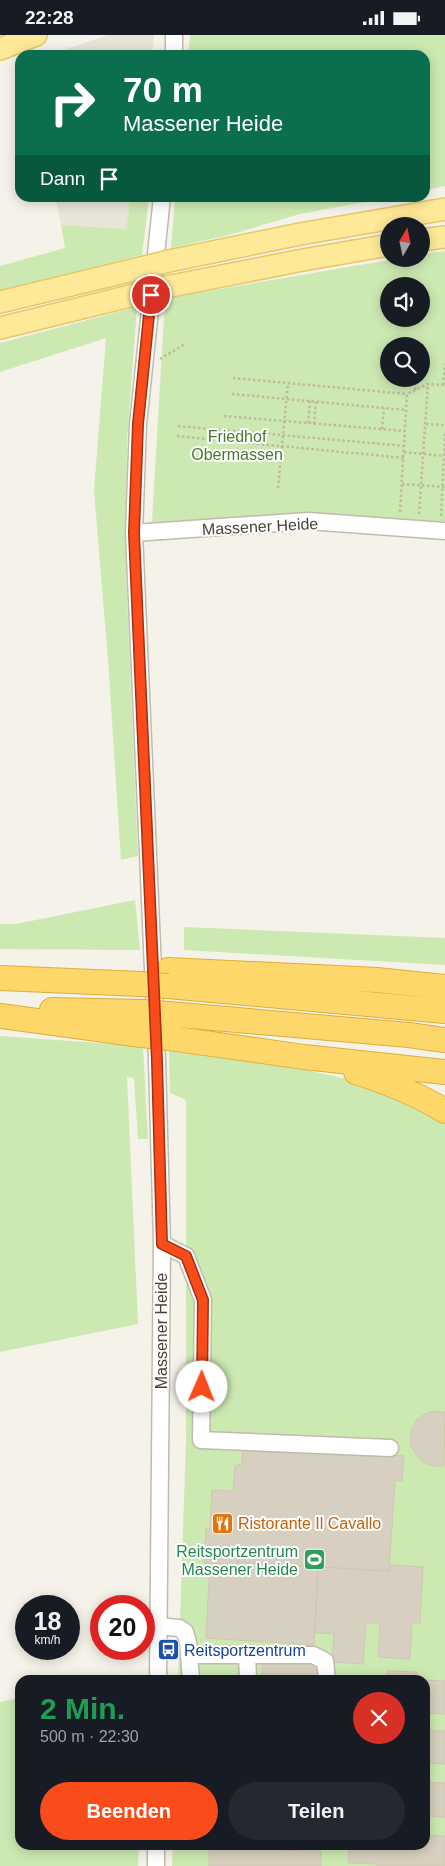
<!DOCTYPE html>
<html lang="de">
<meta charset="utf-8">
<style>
body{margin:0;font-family:Arial,sans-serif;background:#242831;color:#f1f3f6;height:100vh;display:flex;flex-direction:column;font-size:19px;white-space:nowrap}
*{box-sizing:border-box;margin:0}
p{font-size:16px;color:#9ea1a6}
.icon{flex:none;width:28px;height:28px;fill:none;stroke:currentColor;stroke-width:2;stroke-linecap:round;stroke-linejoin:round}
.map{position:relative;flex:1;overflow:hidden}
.side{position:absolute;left:15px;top:1640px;width:415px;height:175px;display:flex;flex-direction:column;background:#171b24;border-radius:15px;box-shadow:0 2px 12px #0003}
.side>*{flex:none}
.top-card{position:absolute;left:15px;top:15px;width:415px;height:152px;border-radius:15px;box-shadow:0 2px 12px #0003;background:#0b6e4f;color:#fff;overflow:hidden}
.needle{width:32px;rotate:9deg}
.fabs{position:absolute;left:380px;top:182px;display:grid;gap:10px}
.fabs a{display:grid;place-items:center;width:50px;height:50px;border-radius:50%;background:#171b24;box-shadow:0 2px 12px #0003;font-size:25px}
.speed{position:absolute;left:15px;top:1560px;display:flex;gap:10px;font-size:25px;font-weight:700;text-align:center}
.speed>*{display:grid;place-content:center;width:65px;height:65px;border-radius:50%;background:#171b24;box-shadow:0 2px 12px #0003;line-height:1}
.speed small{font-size:12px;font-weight:400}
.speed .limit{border:8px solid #d22;background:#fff;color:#111}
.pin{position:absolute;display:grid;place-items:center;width:42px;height:42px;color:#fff;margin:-21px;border:2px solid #fff;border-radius:50%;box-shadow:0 1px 5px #0007}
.me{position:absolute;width:55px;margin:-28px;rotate:1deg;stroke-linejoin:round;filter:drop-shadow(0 0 4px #0008)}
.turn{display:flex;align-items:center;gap:18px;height:105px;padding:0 25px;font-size:22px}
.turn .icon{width:65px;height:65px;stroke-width:2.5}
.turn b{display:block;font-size:35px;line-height:42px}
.then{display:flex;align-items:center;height:48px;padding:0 25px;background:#0003;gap:10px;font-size:19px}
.round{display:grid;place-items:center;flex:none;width:52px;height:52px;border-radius:26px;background:#242831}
.head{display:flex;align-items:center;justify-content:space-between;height:85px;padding:0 25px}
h1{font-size:30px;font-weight:600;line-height:38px;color:#1e9e55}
.button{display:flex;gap:10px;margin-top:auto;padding:10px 25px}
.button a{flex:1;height:58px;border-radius:30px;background:#fa4c1b;color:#fff;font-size:20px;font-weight:600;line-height:58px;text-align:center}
.button a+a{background:#242831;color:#f1f3f6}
.status{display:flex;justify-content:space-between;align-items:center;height:35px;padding:0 25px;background:#171b24;direction:ltr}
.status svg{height:14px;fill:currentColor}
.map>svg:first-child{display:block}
.residential{fill:#e9e4d8}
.green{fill:#cce9b2;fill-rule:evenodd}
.building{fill:#d7cfbf;stroke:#d1c7b2}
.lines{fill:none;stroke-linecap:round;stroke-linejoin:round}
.minor-casing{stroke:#c0bbac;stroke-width:19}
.major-casing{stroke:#e5c868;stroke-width:24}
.highway-casing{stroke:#dead3a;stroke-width:26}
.path{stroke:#c2b89d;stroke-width:2.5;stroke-dasharray:2.5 2.5;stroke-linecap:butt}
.minor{stroke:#fff;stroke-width:16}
.major{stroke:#fee999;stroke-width:21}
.highway{stroke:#fed76b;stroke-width:24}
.major-bridge-casing{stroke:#e5c868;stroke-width:24;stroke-linecap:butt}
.highway-bridge-casing{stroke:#dead3a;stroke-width:26;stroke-linecap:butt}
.major-bridge{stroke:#fee999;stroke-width:21}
.highway-bridge{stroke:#fed76b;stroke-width:24}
.route-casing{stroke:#a23112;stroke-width:12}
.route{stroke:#fa4c1b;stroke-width:9}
.labels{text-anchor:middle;stroke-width:4;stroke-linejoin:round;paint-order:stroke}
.park-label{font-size:16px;fill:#437c2a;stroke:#fff}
.street-label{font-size:16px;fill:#494337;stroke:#fff}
.food-label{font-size:16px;fill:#c56008;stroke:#fff;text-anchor:start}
.leisure-label{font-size:16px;fill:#27864d;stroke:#fff;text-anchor:end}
.transit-label{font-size:16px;fill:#164399;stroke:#fff;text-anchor:start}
</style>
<div class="status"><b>22:28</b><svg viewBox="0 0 49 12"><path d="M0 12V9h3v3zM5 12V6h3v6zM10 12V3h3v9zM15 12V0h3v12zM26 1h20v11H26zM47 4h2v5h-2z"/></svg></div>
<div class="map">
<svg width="445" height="1831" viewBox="0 0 445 1831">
<rect width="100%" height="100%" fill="#f5f2e9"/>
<!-- residential -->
<path class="residential" d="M 108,0 L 154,0 L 152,20 L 48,20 Z
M 56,163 L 131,163 L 127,194 L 61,190 Z"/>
<!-- green -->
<path class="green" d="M 190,0 L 445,0 L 445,151 L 425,155 L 425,20 L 188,20 Z
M 131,163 L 149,163 L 142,220 L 0,256 L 0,231 L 65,213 L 61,190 L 126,194 Z
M 175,163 L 175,162 L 386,163 L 300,179 L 229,200 L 171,213 Z
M 445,216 L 445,491 L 392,487 L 152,487 L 165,265 L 190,259 L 395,224 L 421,224 L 421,219 ZM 389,251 L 421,251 L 421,284 L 389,284 ZM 389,311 L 421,311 L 421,344 L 389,344 Z
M 137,272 L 127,406 L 126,540 L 138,821 L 121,825 L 108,624 L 94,455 L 106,303 L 0,337 L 0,308 Z
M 135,865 L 140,915 L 0,914 L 0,889 L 16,889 Z
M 184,892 L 445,903 L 445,930 L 184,915 Z
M 0,1001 L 143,1011 L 148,1104 L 138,1104 L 134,1043 L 127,1042 L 138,1289 L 0,1317 Z
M 169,1014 L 268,1027 L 357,1046 L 445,1089 L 445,1831 L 172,1831 L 173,1810 L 425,1810 L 425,1645 L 178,1645 L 186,1405 L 186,1065 L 170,1058 Z
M 20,1663 L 20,1810 L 139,1810 L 138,1831 L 0,1831 L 0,1667 Z"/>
<!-- building -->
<path class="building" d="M 432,1376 L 445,1377 L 444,1431 L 435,1431 L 425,1428 L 418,1422 L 412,1413 L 410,1403 L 412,1394 L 417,1385 L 425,1379 Z
M 243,1411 L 404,1421 L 402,1446 L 395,1446 L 389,1536 L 237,1527 L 237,1530 L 204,1528 L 206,1494 L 210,1494 L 212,1455 L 233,1456 L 235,1431 L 242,1429 Z
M 237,1527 L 318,1532 L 314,1610 L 206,1603 L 210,1529 L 237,1530 Z
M 390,1530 L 423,1532 L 420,1588 L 412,1587 L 410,1624 L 378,1622 L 380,1588 L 366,1588 L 363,1629 L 332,1627 L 334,1599 L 315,1598 L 318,1532 L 389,1536 Z
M 262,1627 L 317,1627 L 318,1645 L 262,1645 Z
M 387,1636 L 417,1637 L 417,1645 L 422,1645 L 386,1645 Z
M 425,1645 L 445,1646 L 445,1679 L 425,1678 Z
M 425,1695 L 445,1696 L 445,1729 L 425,1728 Z
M 425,1747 L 445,1748 L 445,1782 L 425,1781 Z
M 425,1800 L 445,1801 L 445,1831 L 377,1831 L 377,1829 L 348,1828 L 349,1810 L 425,1810 Z
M 209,1814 L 321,1816 L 321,1831 L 209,1831 Z"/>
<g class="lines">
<defs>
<path id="minor" d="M 174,20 L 174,0
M 134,498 L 308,486 L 445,496
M 162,1209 L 186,1221 L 203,1265 L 201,1405 L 390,1413
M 158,1591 L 179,1593 L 185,1597 L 188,1607 L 191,1645
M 189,1620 L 313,1620 L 325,1626 L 327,1645
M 247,1620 L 248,1645
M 158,1645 L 162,1209 L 157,1026 L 134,498 L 138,389 L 162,162
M 156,1831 L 156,1810"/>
<path id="major" d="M 0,14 L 36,0
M 421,205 L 445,202
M 169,226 L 300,199 L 445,174
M 166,252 L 303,225 L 389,210
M 0,267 L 141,233
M 0,293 L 138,259"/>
<path id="highway" d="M 168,935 L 377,945 L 445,952
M 0,943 L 141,949
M 168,951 L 445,976
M 52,975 L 142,977
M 168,979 L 409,1000 L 445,1005
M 0,981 L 142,1000
M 169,1003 L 304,1022 L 445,1037
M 356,1037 C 387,1047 417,1059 445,1076"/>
</defs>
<!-- minor casing -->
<use href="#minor" class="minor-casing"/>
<!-- major casing -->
<use href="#major" class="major-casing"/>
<!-- highway casing -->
<use href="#highway" class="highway-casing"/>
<!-- path -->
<path class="path" d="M 160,324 L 185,309
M 233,343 L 407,359
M 443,350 L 445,329
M 415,355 L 416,344
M 232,359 L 406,375
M 224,381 L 405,396
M 308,388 L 310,366
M 314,389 L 316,367
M 426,389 L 445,390
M 178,391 L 405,411
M 382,394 L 384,373
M 177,401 L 404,423
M 404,417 L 444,421
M 402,449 L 445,452
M 278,453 L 288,348
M 400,477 L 407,359 L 428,349 L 445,350
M 419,479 L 428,349
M 441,481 L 445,398"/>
<!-- minor -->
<use href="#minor" class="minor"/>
<!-- major -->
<use href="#major" class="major"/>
<!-- highway -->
<use href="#highway" class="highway"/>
<defs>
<path id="major-bridge" d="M 141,233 L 169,226
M 138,259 L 166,252"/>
<path id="highway-bridge" d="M 141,949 L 168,951
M 142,977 L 168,979
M 142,1000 L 169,1003"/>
</defs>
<!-- major-bridge casing -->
<use href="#major-bridge" class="major-bridge-casing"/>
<!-- highway-bridge casing -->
<use href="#highway-bridge" class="highway-bridge-casing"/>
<!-- major-bridge -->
<use href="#major-bridge" class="major-bridge"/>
<!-- highway-bridge -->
<use href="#highway-bridge" class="highway-bridge"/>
</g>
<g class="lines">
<defs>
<path id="route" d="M 151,260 L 138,389 L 134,498 L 157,1026 L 162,1209 L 186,1221 L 203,1265 L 202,1352"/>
</defs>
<!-- route casing -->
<use href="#route" class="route-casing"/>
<!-- route -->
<use href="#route" class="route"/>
</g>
<!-- icons -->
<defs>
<symbol id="restaurant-square" viewBox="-11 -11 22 22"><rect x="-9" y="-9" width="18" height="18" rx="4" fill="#e8710a" stroke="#fff"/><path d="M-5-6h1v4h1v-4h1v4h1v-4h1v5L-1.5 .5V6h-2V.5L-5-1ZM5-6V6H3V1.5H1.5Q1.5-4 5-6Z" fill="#fff"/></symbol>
<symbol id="stadium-square" viewBox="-11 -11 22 22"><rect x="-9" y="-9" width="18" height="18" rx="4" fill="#2e9e5b" stroke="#fff"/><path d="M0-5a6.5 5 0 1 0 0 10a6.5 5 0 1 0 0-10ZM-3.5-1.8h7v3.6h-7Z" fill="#fff"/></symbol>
<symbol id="bus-square" viewBox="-11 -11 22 22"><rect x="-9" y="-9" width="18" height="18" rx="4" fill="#1a4fb4" stroke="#fff"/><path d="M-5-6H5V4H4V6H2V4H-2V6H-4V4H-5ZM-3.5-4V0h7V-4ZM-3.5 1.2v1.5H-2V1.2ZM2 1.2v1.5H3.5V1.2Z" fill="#fff"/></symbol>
</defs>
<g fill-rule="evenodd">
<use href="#restaurant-square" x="210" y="1476" width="25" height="25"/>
<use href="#stadium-square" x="302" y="1512" width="25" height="25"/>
<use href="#bus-square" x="156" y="1602" width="25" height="25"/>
</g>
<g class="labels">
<!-- park labels -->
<g class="park-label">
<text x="237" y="407">Friedhof<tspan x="237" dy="18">Obermassen</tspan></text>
</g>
<!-- street labels -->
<g class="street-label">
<text transform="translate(260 491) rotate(-3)" y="6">Massener Heide</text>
<text transform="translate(161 1296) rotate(-90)" y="6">Massener Heide</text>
</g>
<!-- food labels -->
<g class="food-label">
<text x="238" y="1494">Ristorante Il Cavallo</text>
</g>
<!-- leisure labels -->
<g class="leisure-label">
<text x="298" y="1522">Reitsportzentrum<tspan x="298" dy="18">Massener Heide</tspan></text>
</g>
<!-- transit labels -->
<g class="transit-label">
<text x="184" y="1621">Reitsportzentrum</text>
</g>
</g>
</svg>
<div class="fabs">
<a><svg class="needle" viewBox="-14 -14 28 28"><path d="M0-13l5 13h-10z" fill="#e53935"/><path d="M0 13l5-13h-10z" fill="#9ea1a6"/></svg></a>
<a><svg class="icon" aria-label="sound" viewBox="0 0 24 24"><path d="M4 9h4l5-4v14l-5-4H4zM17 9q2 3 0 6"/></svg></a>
<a><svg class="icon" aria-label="search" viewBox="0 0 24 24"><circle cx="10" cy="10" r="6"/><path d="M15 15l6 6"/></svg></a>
</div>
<div class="speed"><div>18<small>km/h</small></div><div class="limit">20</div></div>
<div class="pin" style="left:151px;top:260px;background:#d93025"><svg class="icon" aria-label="arrive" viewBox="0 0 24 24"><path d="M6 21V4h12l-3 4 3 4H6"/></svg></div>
<svg class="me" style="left:202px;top:1352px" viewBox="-20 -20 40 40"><circle r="19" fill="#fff"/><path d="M0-13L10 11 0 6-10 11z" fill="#fa4c1b"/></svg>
<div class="top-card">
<div class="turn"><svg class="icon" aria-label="right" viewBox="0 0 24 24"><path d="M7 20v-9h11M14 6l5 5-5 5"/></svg><div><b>70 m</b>Massener Heide</div></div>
<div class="then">Dann<svg class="icon" aria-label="arrive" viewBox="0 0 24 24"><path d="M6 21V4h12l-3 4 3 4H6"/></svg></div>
</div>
<section class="side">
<div class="head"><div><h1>2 Min.</h1><p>500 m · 22:30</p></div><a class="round" style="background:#d93025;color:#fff"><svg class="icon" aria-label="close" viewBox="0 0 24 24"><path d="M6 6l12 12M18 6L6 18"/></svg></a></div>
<div class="button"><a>Beenden</a><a>Teilen</a></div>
</section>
</div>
